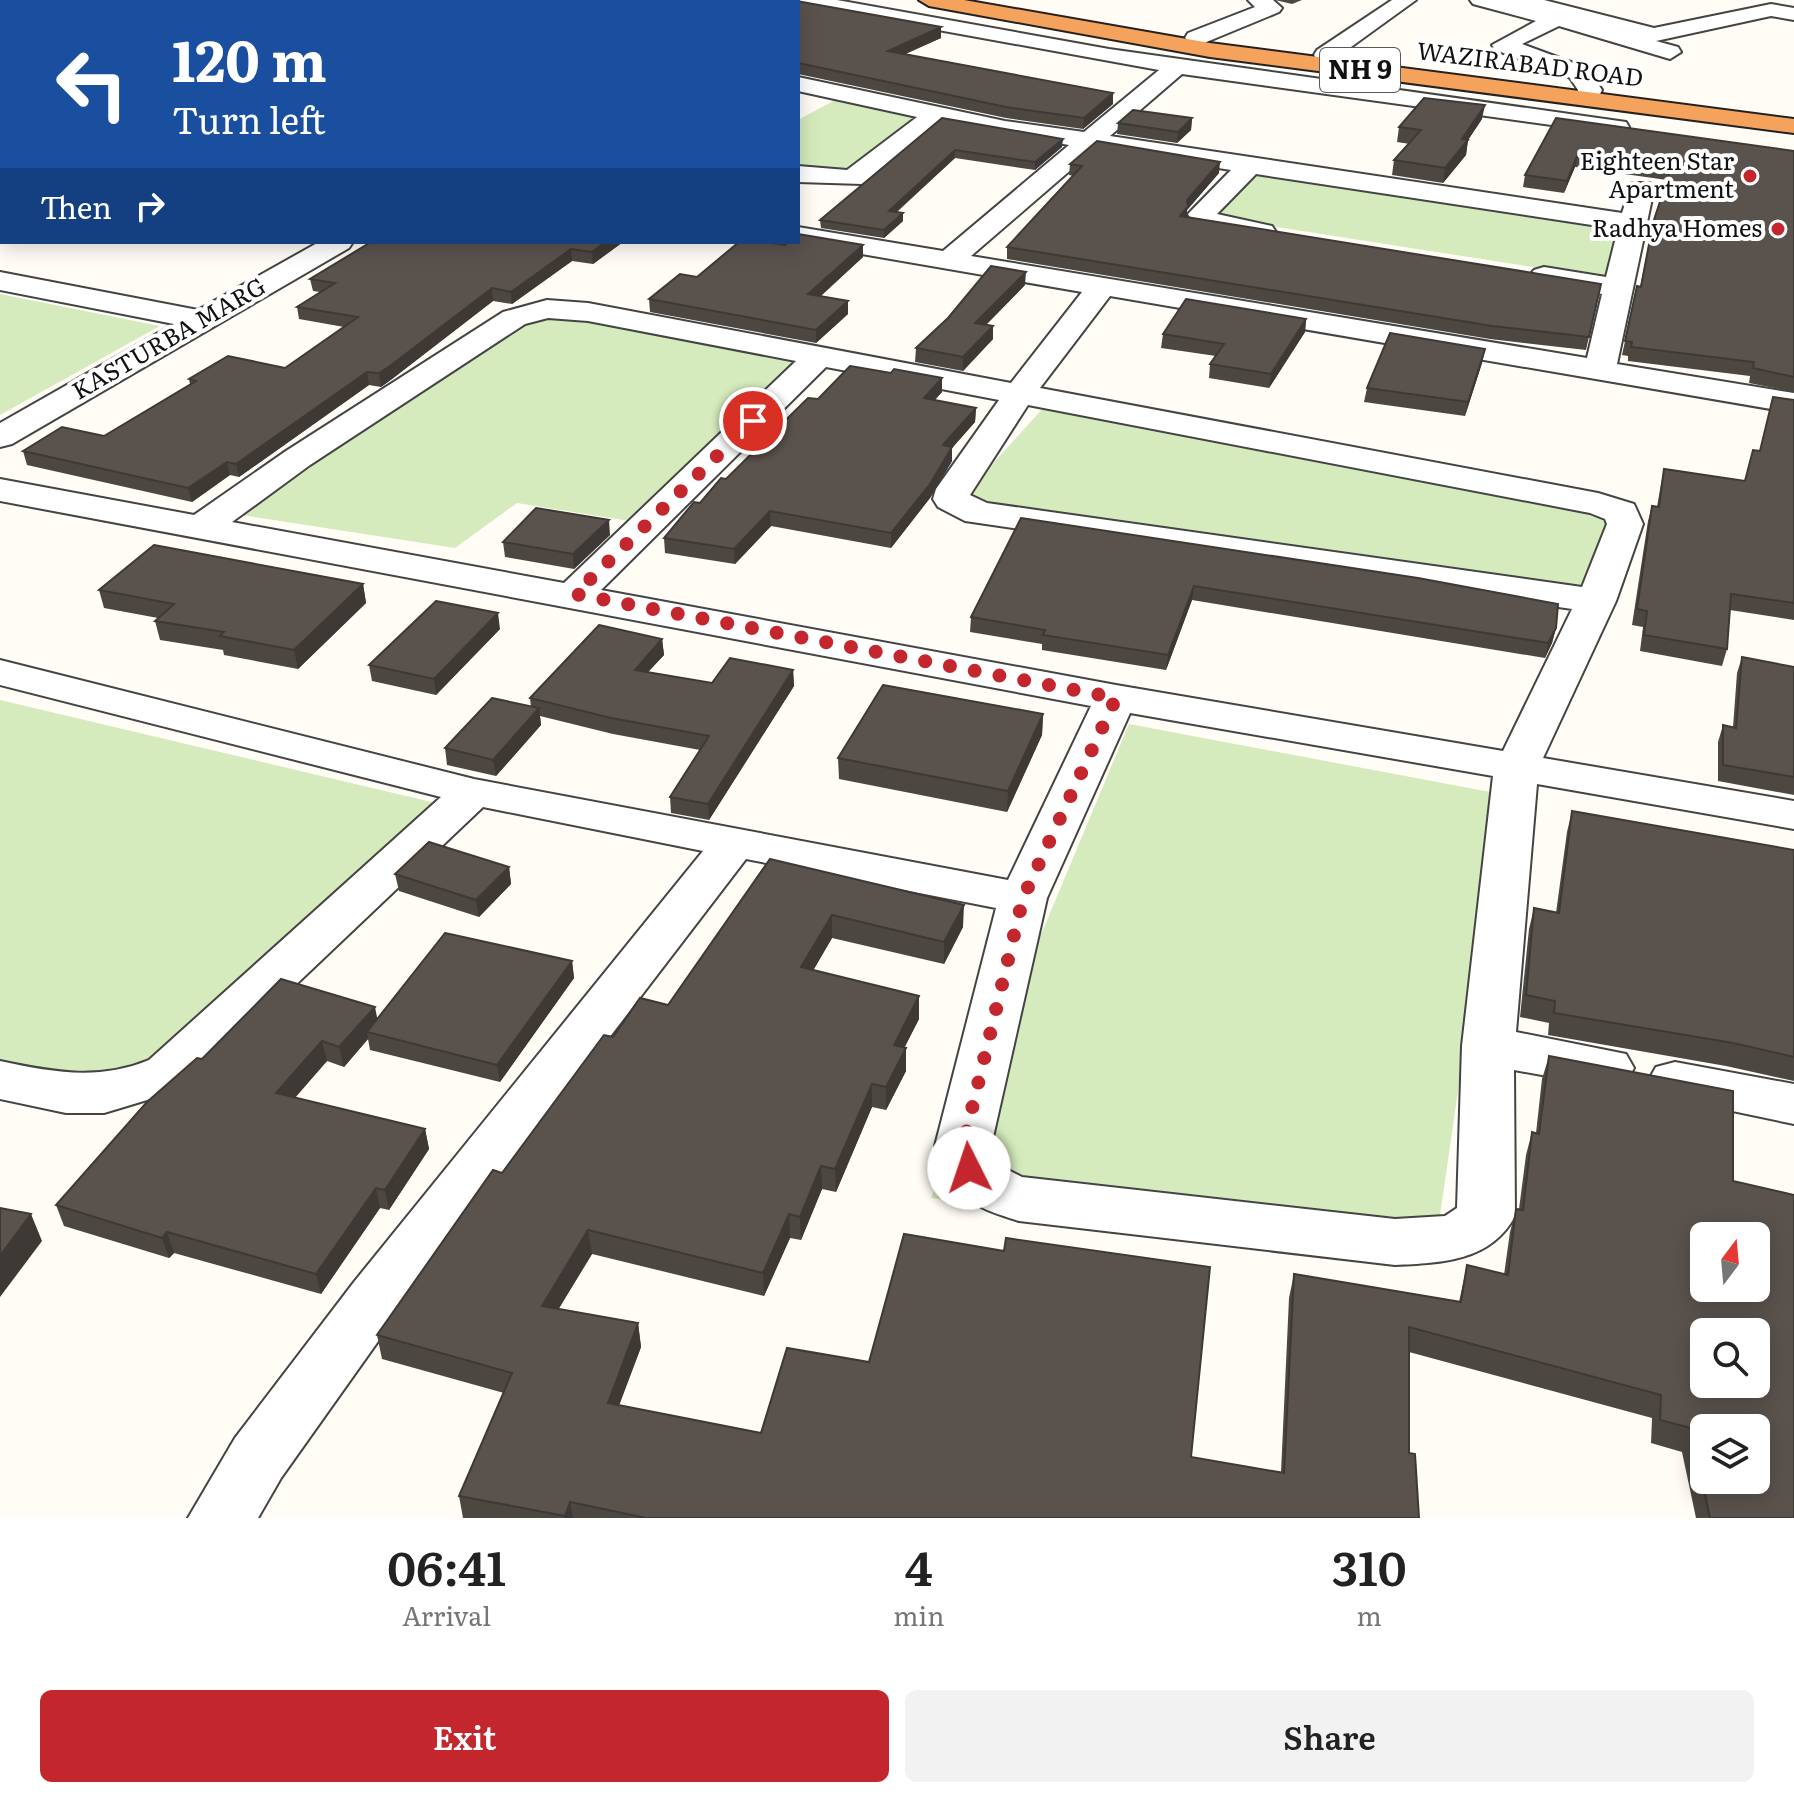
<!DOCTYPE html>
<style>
body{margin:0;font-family:Literata,serif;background:#f2f2f2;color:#222;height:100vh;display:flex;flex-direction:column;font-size:30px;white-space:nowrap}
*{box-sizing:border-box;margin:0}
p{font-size:26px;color:#767676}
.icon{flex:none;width:44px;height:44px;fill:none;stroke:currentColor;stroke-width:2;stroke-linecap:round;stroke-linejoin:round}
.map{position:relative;height:1518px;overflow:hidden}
.side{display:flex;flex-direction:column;background:#fff;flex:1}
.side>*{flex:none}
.hud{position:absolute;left:0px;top:0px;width:800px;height:244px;box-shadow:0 4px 20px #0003;background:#1a4fa0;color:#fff;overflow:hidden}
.needle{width:52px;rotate:16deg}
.fabs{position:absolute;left:1690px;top:1222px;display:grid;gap:16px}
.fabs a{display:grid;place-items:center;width:80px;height:80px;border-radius:12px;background:#fff;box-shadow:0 4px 20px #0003;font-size:40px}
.pin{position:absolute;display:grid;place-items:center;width:68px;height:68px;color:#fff;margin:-34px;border:4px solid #fff;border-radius:50%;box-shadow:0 2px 8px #0007}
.me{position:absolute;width:88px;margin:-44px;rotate:356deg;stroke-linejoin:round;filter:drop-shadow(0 0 6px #0008)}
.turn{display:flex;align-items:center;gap:28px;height:168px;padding:0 40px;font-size:36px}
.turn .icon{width:104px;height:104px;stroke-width:2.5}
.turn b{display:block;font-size:56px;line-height:68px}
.then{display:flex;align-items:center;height:76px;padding:0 40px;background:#0003;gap:16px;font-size:30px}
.eta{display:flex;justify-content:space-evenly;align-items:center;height:136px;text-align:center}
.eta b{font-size:48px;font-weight:600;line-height:56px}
.button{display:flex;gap:16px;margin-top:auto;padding:16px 40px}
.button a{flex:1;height:92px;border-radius:12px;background:#c4262e;color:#fff;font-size:32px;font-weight:600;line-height:92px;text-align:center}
.button a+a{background:#f2f2f2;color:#222}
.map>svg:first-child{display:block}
.green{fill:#d5ebbd}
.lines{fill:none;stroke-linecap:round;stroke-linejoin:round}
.minor-casing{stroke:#444;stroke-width:4}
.highway-casing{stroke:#222;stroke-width:4}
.minor{fill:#fff;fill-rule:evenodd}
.highway{fill:#f5a25d;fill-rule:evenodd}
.wall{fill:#4d4742}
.shaded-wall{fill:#3f3936}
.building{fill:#5a524d;stroke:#3f3936;stroke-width:2;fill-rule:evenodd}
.route{stroke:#c4262e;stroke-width:14;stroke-dasharray:0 25.2}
.poi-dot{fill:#c4262e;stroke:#fff;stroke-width:3}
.labels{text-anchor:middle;stroke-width:8;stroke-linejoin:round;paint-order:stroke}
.far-street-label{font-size:24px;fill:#111;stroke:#fff}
.far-poi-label{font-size:24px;fill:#111;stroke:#fff;text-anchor:end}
.shield{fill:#fff;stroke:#585858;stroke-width:2}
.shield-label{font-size:26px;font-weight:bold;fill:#111}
</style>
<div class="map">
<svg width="1794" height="1518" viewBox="0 0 1794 1518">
<rect width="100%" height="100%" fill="#fffdf5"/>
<!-- green -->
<path class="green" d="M 837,99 L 931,120 L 848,178 L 798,170 L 798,120 Z
M 1250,174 L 1627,232 L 1609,279 L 1213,217 Z
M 0,294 L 160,326 L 0,415 Z
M 548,311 L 816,364 L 642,523 L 517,503 L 455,548 L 235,514 Z
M 1044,407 L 1613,516 L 1596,595 L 962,498 Z
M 0,700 L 457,808 L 124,1103 L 0,1072 Z
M 1129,724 L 1501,794 L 1437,1236 L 931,1198 Z"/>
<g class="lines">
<defs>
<path id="minor" d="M 461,0 L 486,0 L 487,2 L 462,2 Z
M 796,0 L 837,0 L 1109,49 L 1626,122 L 1629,127 L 1626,132 L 1617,134 L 1182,74 L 1110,136 L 1622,213 L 1632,183 L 1650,183 L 1654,189 L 1617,364 L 1794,393 L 1794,413 L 1110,296 L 1040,388 L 1598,493 L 1634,504 L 1643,524 L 1616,601 L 1543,758 L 1794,801 L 1794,829 L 1537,784 L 1516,1032 L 1626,1054 L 1634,1068 L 1626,1082 L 1607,1087 L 1514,1070 L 1515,1216 C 1491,1261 1442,1263 1395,1265 L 1019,1221 C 971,1206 951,1197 935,1146 L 996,908 L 746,859 L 396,1316 L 281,1478 L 258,1518 L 188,1518 L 235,1438 L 354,1282 L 703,851 L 483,807 L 187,1088 L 104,1113 L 66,1113 L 0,1099 L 0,1061 C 52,1072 98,1081 149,1060 L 441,797 L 0,685 L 0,660 L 474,779 L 1008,880 L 1091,706 L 0,501 L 0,479 L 194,515 L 286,451 L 503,312 L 547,300 L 588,303 L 1011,383 L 1082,292 L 792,242 L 798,242 L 798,227 L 943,251 L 1069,145 L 941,122 L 862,184 L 798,182 L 798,166 L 847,170 L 917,117 L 798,91 L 798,77 L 1005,121 L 1084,132 L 1159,70 L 806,6 ZM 1095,149 L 1231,170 L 1188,214 L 1195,226 L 1262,240 L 1272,238 L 1276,232 L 1272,226 L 1217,214 L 1256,174 L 1618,229 L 1606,277 L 1544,267 L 1534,270 L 1529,276 L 1534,282 L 1602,294 L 1587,358 L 971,256 ZM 548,318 L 588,321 L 796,361 L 564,583 L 232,522 L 310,465 L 525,324 ZM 826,367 L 999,400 L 936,489 L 933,499 L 938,507 L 965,521 L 1572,609 L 1503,751 L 1116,685 L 601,590 ZM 1028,405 L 1590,513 L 1605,519 L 1607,524 L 1582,587 L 987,503 L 970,495 ZM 1130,713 L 1493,776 L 1462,1046 L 1457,1208 L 1445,1216 L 1395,1219 L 1022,1177 L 1002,1167 L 991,1146 L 1047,898 Z
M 1248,0 L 1273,0 L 1282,8 L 1279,12 L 1204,43 L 1196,45 L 1185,38 L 1188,33 L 1255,7 Z
M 1392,0 L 1416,0 L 1333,60 L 1317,60 L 1314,55 L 1317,50 Z
M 1470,0 L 1544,0 L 1654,28 L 1771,4 L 1794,8 L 1794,20 L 1771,16 L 1656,41 L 1678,47 L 1681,52 L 1670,59 L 1559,26 L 1522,44 L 1587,68 L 1602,90 L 1595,104 L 1587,106 L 1575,99 L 1578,90 L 1570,78 L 1561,73 L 1495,50 L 1492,45 L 1536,21 L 1473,4 Z
M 2,57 L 2,71 L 0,72 L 0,58 Z
M 0,96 L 2,96 L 2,110 L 0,110 Z
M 319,242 L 353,242 L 349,248 L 12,444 L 0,447 L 0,423 L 174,324 L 0,290 L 0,272 L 198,310 Z
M 1675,1062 L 1794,1084 L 1794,1124 L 1656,1095 L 1648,1081 L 1656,1067 Z"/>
<path id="highway" d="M 919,0 L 964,0 L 1210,43 L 1794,119 L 1794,133 L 1210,57 L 929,6 Z"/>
</defs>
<!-- minor casing -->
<use href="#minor" class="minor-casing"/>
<!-- highway casing -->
<use href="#highway" class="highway-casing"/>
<!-- minor -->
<use href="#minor" class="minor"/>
<!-- highway -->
<use href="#highway" class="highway"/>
</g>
<!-- wall -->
<path class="wall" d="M 10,0 L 379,0 L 373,2 L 10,2 Z
M 1275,0 L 1302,0 L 1292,4 Z
M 798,2 L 941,27 L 941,38 L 904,54 L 1113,104 L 1083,129 L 1006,118 L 798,74 Z
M 942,118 L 1062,147 L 1035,170 L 955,158 L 897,212 L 903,221 L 884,238 L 821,228 L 820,220 Z
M 1192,118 L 1191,130 L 1177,143 L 1117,134 L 1118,123 Z
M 1556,118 L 1794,151 L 1794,392 L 1749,383 L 1750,376 L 1628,361 L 1628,356 L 1622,355 L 1637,286 L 1640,287 L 1653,223 L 1667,180 L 1575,167 L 1564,193 L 1523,187 L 1525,175 Z
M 1482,119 L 1468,140 L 1466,155 L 1443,183 L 1392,175 L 1394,160 L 1410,144 L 1397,142 L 1399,127 Z
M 1070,164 L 1219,173 L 1187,210 L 1187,217 L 1601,284 L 1586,350 L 1490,339 L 1007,259 L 1007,247 L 1073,176 L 1069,175 Z
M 623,242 L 593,264 L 572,261 L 512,304 L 493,301 L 392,379 L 381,387 L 369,385 L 239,477 L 230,475 L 192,502 L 27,465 L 23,451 L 104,436 L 190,384 L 189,379 L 285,368 L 344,327 L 299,319 L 297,307 L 320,292 L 313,291 L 310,279 Z
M 863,257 L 820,297 L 848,314 L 816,343 L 650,312 L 649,299 L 697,277 Z
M 1025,285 L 986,325 L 993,339 L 963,371 L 915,362 L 916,348 Z
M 1306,319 L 1305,332 L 1269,388 L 1209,378 L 1210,364 L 1216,356 L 1161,348 L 1163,334 Z
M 1485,349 L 1482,363 L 1465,416 L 1364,402 L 1367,388 Z
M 891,373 L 942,378 L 942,392 L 935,400 L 976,408 L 975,422 L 952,448 L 952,461 L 930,498 L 891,548 L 771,526 L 735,564 L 665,553 L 664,538 L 726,479 L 818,399 Z
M 1773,397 L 1794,400 L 1794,620 L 1730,610 L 1727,649 L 1722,666 L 1640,651 L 1643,627 L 1632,625 L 1648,521 L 1652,506 L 1657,507 L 1661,484 L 1664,469 L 1744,481 L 1760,451 Z
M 1021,518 L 1556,628 L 1552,643 L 1545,658 L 1192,600 L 1166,670 L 1042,650 L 1042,644 L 970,632 L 971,617 Z
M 610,535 L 574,569 L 505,557 L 503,542 Z
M 363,584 L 366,603 L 298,669 L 224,655 L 223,650 L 160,640 L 155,621 L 158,618 L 104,608 L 99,590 Z
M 500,629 L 436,695 L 372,681 L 369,665 Z
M 662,639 L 664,655 L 648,672 L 712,683 L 793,670 L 794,686 L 709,820 L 671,813 L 670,797 L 700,750 L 613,734 L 540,716 L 541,725 L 496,776 L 447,765 L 445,748 L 531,707 L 530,698 Z
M 1742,657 L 1794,667 L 1794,795 L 1718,781 L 1718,742 L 1723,725 L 1733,727 L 1737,673 Z
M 1043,714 L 1042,735 L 1007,812 L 839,779 L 838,758 Z
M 1572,811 L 1794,850 L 1794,1081 L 1726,1066 L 1548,1035 L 1549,1023 L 1520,1017 L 1529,929 L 1534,908 L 1556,913 L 1567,832 Z
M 770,859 L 963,927 L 944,964 L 832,938 L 813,970 L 919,1019 L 904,1048 L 906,1071 L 886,1110 L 872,1107 L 836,1192 L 822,1189 L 801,1240 L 790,1238 L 764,1296 L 592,1254 L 558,1309 L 638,1323 L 641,1347 L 619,1405 L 761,1433 L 1191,1457 L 1281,1472 L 1289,1298 L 1294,1274 L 1459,1302 L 1467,1265 L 1504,1275 L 1510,1232 L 1516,1209 L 1519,1209 L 1526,1155 L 1532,1132 L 1536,1133 L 1542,1079 L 1549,1056 L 1733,1181 L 1794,1518 L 1696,1518 L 1682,1452 L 1651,1443 L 1652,1418 L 1409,1352 L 1409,1453 L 1419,1518 L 463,1518 L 459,1496 L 504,1393 L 382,1359 L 377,1335 L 502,1173 L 613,1037 L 668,1005 Z
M 509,867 L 511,884 L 479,917 L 399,891 L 395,874 Z
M 572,961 L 574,978 L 500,1082 L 370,1050 L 368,1039 L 344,1067 L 327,1061 L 295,1098 L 425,1129 L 429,1149 L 389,1210 L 380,1208 L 321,1294 L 174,1253 L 169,1258 L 64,1226 L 56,1205 L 202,1059 L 377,1019 Z"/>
<!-- shaded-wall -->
<path class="shaded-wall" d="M 353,0 L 379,0 L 373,2 L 347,2 Z
M 941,27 L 941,38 L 888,62 L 888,51 Z
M 1113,93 L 1113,104 L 1083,129 L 1084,118 Z
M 1485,105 L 1482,119 L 1468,140 L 1466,155 L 1443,183 L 1445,168 Z
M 1192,118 L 1191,130 L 1177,143 L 1178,132 Z
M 1063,139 L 1062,147 L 1035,170 L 1035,162 Z
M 955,150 L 955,158 L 889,218 L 889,211 Z
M 1578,154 L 1575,167 L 1564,193 L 1567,181 Z
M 1220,162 L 1219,173 L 1187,210 L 1187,218 L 1180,216 L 1187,200 Z
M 903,213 L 903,221 L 884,238 L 884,230 Z
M 605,242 L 623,242 L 593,264 L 592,252 Z
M 863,245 L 863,257 L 808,307 L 808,294 Z
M 571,249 L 572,261 L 512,304 L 511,292 Z
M 1026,272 L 1025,285 L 975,336 L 975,323 Z
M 492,288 L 493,301 L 392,379 L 381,387 L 379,373 Z
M 848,301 L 848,314 L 816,343 L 816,330 Z
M 1306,319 L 1305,332 L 1269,388 L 1271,374 Z
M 993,326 L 993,339 L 963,371 L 963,357 Z
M 1485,349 L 1482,363 L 1465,416 L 1468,402 Z
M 367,372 L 369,385 L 239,477 L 236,464 Z
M 942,378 L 942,392 L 923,412 L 924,398 Z
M 976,408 L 975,422 L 952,448 L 952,461 L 930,498 L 891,548 L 891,533 L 943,445 Z
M 227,462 L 230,475 L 192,502 L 188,488 Z
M 770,511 L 771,526 L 735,564 L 734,549 Z
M 609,520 L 610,535 L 574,569 L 573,554 Z
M 363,584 L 366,603 L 298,669 L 294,650 Z
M 1194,586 L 1192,600 L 1166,670 L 1168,655 Z
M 498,613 L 500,629 L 436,695 L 434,679 Z
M 1556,628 L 1552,643 L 1545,658 L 1548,643 Z
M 662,639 L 664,655 L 636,685 L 635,670 Z
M 793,670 L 794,686 L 709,820 L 708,804 Z
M 539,708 L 541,725 L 496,776 L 493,760 Z
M 1043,714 L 1042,735 L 1007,812 L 1008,791 Z
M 509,867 L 511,884 L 479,917 L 476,900 Z
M 964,905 L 963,927 L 944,964 L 944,942 Z
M 832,915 L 832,938 L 802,990 L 801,967 Z
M 572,961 L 574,978 L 500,1082 L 497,1065 Z
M 919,996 L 919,1019 L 894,1068 L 894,1045 Z
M 375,1007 L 379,1027 L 367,1032 L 368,1039 L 344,1067 L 339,1047 Z
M 322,1041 L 327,1061 L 281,1113 L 276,1093 Z
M 906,1048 L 906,1071 L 886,1110 L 886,1087 Z
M 872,1084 L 872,1107 L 836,1192 L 835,1169 Z
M 425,1129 L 429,1149 L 389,1210 L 385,1190 Z
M 821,1166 L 822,1189 L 801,1240 L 800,1217 Z
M 376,1188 L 380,1208 L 321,1294 L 316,1274 Z
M 31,1214 L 42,1241 L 0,1297 L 0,1256 Z
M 789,1214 L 790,1238 L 764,1296 L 763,1273 Z
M 588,1230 L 592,1254 L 546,1330 L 542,1306 Z
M 167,1232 L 174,1253 L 169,1258 L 162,1238 Z
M 638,1323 L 641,1347 L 611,1427 L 608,1403 Z
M 570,1502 L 573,1518 L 565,1518 L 565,1516 Z"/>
<!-- building -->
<path class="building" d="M 28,0 L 353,0 L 347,2 L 36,2 Z
M 582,0 L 791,0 L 941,27 L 888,51 L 1113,93 L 1084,118 L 1006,107 L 798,63 L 798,2 L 575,2 Z
M 1424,98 L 1485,105 L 1462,139 L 1468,140 L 1445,168 L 1394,160 L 1421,130 L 1399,127 Z
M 1133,110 L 1192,118 L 1178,132 L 1118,123 Z
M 942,118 L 1063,139 L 1035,162 L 955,150 L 889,211 L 903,213 L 884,230 L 820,220 Z
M 1556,118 L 1794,151 L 1794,377 L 1753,368 L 1754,362 L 1631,347 L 1632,342 L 1625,341 L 1637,286 L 1641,287 L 1653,223 L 1671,168 L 1578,154 L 1567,181 L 1525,175 Z
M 1097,141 L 1220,162 L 1187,200 L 1188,206 L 1180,216 L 1601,284 L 1589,337 L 1492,326 L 1007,247 L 1082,166 L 1070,164 Z
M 798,234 L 863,245 L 808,294 L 848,301 L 816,330 L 649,299 L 680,274 L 697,277 L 739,242 L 765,242 L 785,245 L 789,242 L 798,242 Z
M 371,242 L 605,242 L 592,252 L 571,249 L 511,292 L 492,288 L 390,366 L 379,373 L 367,372 L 236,464 L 227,462 L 188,488 L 23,451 L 62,427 L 104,436 L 196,381 L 189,379 L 228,356 L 285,368 L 358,317 L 297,307 L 335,283 L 310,279 Z
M 991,266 L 1026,272 L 975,323 L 993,326 L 963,357 L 916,348 L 948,318 Z
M 1186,299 L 1306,319 L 1271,374 L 1210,364 L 1224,344 L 1163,334 Z
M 1390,333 L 1485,349 L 1468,402 L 1367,388 Z
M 850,366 L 891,373 L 894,369 L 942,378 L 924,398 L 976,408 L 943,445 L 952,447 L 930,484 L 891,533 L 770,511 L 734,549 L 664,538 L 694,502 L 700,503 L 721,478 L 726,479 L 808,398 L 818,399 Z
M 1773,397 L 1794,400 L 1794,603 L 1731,594 L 1727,649 L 1644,635 L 1647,611 L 1637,609 L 1652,506 L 1659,507 L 1664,469 L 1745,481 L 1753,450 L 1760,451 Z
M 536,508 L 609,520 L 573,554 L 503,542 Z
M 1021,518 L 1418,578 L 1558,604 L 1556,628 L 1548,643 L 1194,586 L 1168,655 L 1043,635 L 1045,630 L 971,617 Z
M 154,545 L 363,584 L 294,650 L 220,636 L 224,632 L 155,621 L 174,604 L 99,590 Z
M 436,601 L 498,613 L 434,679 L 369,665 Z
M 599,625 L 662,639 L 635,670 L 712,683 L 730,658 L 793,670 L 708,804 L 670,797 L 709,736 L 611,718 L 530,698 Z
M 1742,657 L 1794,667 L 1794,777 L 1723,765 L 1723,725 L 1736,728 Z
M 883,685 L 1043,714 L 1008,791 L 838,758 Z
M 492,698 L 539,708 L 493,760 L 445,748 Z
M 1572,811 L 1794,850 L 1794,1057 L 1733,1043 L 1554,1013 L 1555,1001 L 1526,995 L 1534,908 L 1559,913 Z
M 429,842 L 509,867 L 476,900 L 395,874 Z
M 770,859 L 964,905 L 944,942 L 832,915 L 801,967 L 919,996 L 894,1045 L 906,1048 L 886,1087 L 872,1084 L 835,1169 L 821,1166 L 800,1217 L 789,1214 L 763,1273 L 588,1230 L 542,1306 L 638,1323 L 608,1403 L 761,1433 L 787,1348 L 869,1362 L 904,1234 L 1004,1251 L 1006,1238 L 1210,1267 L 1191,1457 L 1284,1473 L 1294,1274 L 1461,1302 L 1467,1265 L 1508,1275 L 1516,1209 L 1523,1210 L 1532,1132 L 1539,1134 L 1549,1056 L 1733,1091 L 1733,1181 L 1794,1195 L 1794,1518 L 1710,1518 L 1691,1428 L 1660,1420 L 1661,1395 L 1409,1327 L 1409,1453 L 1415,1454 L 1419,1518 L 646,1518 L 570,1502 L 565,1516 L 459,1496 L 512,1373 L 377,1335 L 493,1170 L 502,1173 L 604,1035 L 613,1037 L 640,998 L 668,1005 ZM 1704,1236 L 1756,1236 L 1756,1288 L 1704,1288 ZM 1704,1332 L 1756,1332 L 1756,1384 L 1704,1384 ZM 1704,1428 L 1756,1428 L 1756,1480 L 1704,1480 Z
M 445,933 L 572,961 L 497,1065 L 367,1032 Z
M 281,979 L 375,1007 L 339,1047 L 322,1041 L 276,1093 L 425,1129 L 385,1190 L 376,1188 L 316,1274 L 167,1232 L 162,1238 L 56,1205 L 147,1102 L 197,1058 L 202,1059 Z
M 0,1208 L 31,1214 L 0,1256 Z"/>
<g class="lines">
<!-- route -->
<path class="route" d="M 753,421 L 575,594 L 1116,698 L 1023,898 L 963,1146 L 969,1168"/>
</g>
<!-- markers -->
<g class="poi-dot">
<circle cx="1750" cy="176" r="8"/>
<circle cx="1778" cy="229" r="8"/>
</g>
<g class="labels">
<!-- far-street labels -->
<g class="far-street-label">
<text transform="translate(1530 65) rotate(7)" y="8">WAZIRABAD ROAD</text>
<text transform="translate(169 339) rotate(-30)" y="8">KASTURBA MARG</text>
</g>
<!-- far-poi labels -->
<g class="far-poi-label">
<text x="1734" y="170">Eighteen Star<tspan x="1734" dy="28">Apartment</tspan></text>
<text x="1762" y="237">Radhya Homes</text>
</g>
<!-- shield labels -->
<rect class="shield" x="1320" y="48" width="80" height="44" rx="6"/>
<g class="shield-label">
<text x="1360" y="79">NH 9</text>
</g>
</g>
</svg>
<div class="fabs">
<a><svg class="needle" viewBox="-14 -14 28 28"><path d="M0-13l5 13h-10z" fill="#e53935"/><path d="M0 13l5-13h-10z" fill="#767676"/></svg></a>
<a><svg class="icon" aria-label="search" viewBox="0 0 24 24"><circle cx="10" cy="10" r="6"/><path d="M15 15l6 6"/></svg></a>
<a><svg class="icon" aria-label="layers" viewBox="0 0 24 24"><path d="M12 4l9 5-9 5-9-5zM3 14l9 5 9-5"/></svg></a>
</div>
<div class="pin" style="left:753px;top:421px;background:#d93025"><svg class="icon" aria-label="arrive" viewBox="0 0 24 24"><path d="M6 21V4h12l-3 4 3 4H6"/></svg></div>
<svg class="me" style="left:969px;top:1168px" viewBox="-20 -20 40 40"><circle r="19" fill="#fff"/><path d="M0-13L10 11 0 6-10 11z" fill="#c4262e"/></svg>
<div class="hud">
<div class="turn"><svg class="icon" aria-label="left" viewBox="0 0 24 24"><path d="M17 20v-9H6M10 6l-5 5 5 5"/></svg><div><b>120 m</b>Turn left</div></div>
<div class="then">Then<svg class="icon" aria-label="right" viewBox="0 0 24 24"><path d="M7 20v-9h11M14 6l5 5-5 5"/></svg></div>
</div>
</div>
<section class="side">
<div class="eta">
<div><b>06:41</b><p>Arrival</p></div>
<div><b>4</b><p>min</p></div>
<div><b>310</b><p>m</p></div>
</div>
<div class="button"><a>Exit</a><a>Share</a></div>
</section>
